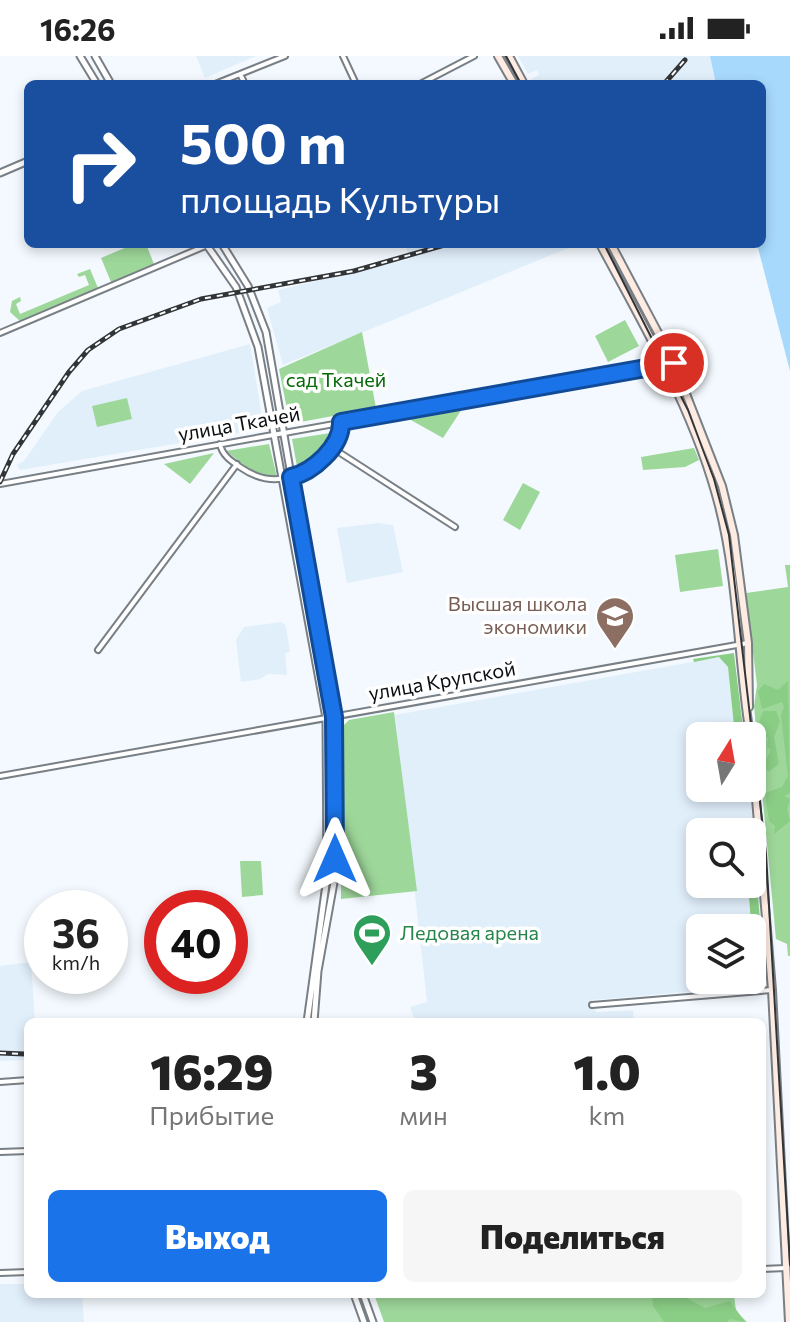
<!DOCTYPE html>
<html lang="ru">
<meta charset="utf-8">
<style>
body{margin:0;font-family:Commissioner,sans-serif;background:#f6f6f6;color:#222;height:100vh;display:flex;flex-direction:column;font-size:30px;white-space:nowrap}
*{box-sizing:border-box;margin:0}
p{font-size:26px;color:#767676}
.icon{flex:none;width:44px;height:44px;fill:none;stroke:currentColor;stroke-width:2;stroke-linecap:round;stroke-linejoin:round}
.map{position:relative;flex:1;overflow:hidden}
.drawer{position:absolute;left:24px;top:962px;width:742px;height:280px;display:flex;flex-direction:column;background:#fff;border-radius:12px;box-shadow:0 4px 12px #0003}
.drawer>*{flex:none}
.guide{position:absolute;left:24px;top:24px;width:742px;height:168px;border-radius:12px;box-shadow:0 4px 12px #0003;background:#1a4fa0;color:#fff;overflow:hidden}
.needle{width:52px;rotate:11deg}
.buttons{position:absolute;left:686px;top:666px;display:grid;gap:16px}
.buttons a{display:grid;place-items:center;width:80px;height:80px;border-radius:12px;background:#fff;box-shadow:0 4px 12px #0003;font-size:40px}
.speed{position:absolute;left:24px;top:834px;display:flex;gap:16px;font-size:40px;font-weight:700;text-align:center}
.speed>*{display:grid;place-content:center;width:104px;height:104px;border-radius:50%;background:#fff;box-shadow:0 4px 12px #0003;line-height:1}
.speed small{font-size:20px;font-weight:400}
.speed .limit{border:12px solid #d22;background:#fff;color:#111}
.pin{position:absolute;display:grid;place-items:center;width:68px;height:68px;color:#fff;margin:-34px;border:4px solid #fff;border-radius:50%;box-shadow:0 2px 8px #0007}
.me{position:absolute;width:88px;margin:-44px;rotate:0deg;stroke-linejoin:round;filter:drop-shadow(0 0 6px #0008)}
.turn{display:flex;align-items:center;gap:28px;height:168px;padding:0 24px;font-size:36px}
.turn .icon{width:104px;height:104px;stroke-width:2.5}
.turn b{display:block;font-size:56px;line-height:68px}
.eta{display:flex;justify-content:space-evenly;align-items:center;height:136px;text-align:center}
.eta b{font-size:48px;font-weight:800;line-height:56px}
.primary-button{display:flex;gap:16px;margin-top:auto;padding:16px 24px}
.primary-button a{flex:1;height:92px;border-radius:12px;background:#1a73e8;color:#fff;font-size:32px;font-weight:800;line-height:92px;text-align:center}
.primary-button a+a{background:#f6f6f6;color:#222}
.status{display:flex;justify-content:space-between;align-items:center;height:56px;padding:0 40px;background:#fff;direction:ltr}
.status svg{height:22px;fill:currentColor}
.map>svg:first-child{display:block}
.built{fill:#e1effb;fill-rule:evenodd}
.green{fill:#9ed79a}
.forest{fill:#8acd85}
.water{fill:#a7d9fd}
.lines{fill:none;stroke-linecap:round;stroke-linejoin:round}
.minor-casing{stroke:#787f85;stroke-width:8}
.tertiary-casing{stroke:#787f85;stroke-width:9}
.secondary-casing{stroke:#787f85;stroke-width:10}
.minor{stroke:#fff;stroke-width:4}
.tertiary{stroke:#fff;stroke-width:5}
.secondary{stroke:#feebe2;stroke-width:6}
.tram{stroke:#323538;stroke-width:2}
.rail-casing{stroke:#323538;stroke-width:5}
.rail{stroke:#fff;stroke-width:2;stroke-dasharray:6;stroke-linecap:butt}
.route-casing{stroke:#114b97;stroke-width:20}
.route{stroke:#1a73e8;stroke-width:14}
.labels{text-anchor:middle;stroke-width:7;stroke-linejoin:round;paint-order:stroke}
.park-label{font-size:20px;fill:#066a08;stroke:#fff}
.street-label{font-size:20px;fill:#0b0e10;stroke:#fff}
.education-label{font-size:20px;fill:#785e54;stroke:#fff;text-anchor:end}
.leisure-label{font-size:20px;fill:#27864d;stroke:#fff;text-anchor:start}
</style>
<div class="status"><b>16:26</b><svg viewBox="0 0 49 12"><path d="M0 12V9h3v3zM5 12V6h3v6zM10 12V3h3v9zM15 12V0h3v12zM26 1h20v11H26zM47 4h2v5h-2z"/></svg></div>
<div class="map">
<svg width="790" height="1266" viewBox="0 0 790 1266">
<rect width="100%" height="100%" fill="#f3f9fe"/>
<!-- built -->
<path class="built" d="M 196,0 L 256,0 L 205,22 Z
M 518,0 L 710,0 L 716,28 L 537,28 L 531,23 L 539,19 L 537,14 L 528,18 Z
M 405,188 L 578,188 L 283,309 L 267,252 L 281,246 L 278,234 L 410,203 Z
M 250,288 L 264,373 L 20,414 L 17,409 L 24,405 L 58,356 L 82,335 Z
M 378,467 L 393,469 L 403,516 L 347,527 L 337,472 Z
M 282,566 L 286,570 L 290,596 L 285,597 L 287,619 L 268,618 L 260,623 L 241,626 L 236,584 L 244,571 Z
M 720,601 L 728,611 L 735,680 L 700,680 L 700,732 L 750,732 L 765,920 L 755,921 L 756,930 L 592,944 L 596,956 L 633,954 L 634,966 L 415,966 L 410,951 L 427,946 L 395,659 ZM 700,776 L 752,776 L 752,828 L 700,828 ZM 700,872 L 752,872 L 752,924 L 700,924 Z
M 31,906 L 35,966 L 28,966 L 28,999 L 25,1004 L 0,1005 L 0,910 Z
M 26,1224 L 28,1238 L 82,1238 L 84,1266 L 0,1266 L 0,1228 L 26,1228 Z"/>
<!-- green -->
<path class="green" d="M 134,188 L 146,188 L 154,208 L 111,226 L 101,202 Z
M 90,213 L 98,232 L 21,266 L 10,256 L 12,245 L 20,241 L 21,245 L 16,248 L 20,258 L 89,229 L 85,219 L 79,221 L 77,218 Z
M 625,264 L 639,290 L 608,306 L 595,280 Z
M 362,276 L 376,352 L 290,368 L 279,313 Z
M 127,342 L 132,363 L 97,371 L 92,350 Z
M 462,353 L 443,382 L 409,363 Z
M 337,376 L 321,401 L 298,416 L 292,383 Z
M 269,388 L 277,421 L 252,415 L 226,395 Z
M 694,392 L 699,404 L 685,411 L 643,414 L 641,401 Z
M 214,397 L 190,428 L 164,408 Z
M 523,427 L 540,436 L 520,474 L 503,464 Z
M 718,493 L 723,530 L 680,536 L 675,499 Z
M 785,509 L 790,509 L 790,900 L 788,900 L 787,888 L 776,883 L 754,650 L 757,629 L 746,537 L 788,531 Z
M 394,656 L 417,835 L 341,843 L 342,671 L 349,664 Z
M 240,805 L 261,805 L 263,839 L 242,841 Z
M 374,1238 L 734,1238 L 736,1255 L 747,1266 L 384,1266 Z"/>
<!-- forest -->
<path class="forest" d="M 734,597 L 734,598 L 744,680 L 735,680 L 728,611 L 719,601 L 694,606 L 693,603 Z
M 788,625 L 790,737 L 784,740 L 790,743 L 787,753 L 790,765 L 774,778 L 775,770 L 769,765 L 765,737 L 782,731 L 788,720 L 781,659 L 784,651 L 782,646 L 762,653 L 758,635 L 764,628 L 778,634 Z
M 763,655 L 776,655 L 780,666 L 774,681 L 779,708 L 768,716 L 764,708 L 771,694 L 767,691 L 768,681 L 762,681 L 762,668 L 759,666 Z
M 752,763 L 762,891 L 753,892 L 748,828 L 752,828 L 752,776 L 743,776 L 742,764 Z
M 679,1238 L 705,1252 L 730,1245 L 745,1266 L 730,1263 L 727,1266 L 664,1266 L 653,1250 L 652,1239 Z"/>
<!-- water -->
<path class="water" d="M 710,0 L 790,0 L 790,315 L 757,188 L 762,188 L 762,28 L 716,28 Z"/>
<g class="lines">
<defs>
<path id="minor" d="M 343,0 L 356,28
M 240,18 L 245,28
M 215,28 L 285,0
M 420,28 L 474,0
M 0,277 L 210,188
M 220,388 C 222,399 231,405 240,411 C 274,435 310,421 332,389 C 337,381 342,376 341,366
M 331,391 L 455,471
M 0,428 L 674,307
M 98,594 L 237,408
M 0,720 L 748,587
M 592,949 L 772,934
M 0,1026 L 28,1024
M 0,1096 L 28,1095
M 762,1213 L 786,1212
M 0,1217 L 28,1216"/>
<path id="tertiary" d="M 80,0 L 97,28
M 95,0 L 111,28
M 0,117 L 28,105
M 206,188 L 236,231 L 258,291 L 326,662 L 327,821 L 307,966
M 222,188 L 248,230 L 266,276 L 335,671 L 335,821 L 318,915 L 314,966
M 354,1238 L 364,1266
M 363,1238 L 373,1266"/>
<path id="secondary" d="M 498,0 L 514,28
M 509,0 L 524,28
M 600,188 C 645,272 695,356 719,450 C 738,524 738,605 750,680
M 611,188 L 674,307 L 722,430 L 734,479 L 748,587 L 749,651
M 752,695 L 772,934 L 789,1266"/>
</defs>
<!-- minor casing -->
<use href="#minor" class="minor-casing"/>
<!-- tertiary casing -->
<use href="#tertiary" class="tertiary-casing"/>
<!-- secondary casing -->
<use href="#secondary" class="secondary-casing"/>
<!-- minor -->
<use href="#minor" class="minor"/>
<!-- tertiary -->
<use href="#tertiary" class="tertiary"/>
<!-- secondary -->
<use href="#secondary" class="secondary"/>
<!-- tram -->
<path class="tram" d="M 506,0 L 521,28
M 604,188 L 688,354 L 714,423 L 729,479 L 766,798 L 790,1209"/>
<defs>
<path id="rail" d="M 664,28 L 685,4
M 0,426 L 13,398 L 69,316 L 88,294 L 119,273 L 201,243 L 354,215 L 448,188
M 0,997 L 25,998"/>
</defs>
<!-- rail casing -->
<use href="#rail" class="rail-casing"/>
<!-- rail -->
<use href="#rail" class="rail"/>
</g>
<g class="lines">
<defs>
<path id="route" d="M 335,803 L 334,661 L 291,421 C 313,416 342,390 341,366 L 674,307"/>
</defs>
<!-- route casing -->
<use href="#route" class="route-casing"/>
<!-- route -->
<use href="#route" class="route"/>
</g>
<!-- icons -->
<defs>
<symbol id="university-pin" viewBox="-11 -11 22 30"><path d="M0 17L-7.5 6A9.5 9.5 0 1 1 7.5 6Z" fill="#8d6e63" stroke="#fff"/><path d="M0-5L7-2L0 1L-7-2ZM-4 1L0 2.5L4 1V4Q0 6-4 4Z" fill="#fff"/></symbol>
<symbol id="stadium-pin" viewBox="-11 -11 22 30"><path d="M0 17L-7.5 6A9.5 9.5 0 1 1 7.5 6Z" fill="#2e9e5b" stroke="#fff"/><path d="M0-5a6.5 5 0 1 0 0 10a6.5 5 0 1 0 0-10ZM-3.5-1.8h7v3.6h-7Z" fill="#fff"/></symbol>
</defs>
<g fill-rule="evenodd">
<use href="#university-pin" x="593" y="538" width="44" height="60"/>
<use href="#stadium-pin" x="350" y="855" width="44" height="60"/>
</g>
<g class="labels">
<!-- park labels -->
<g class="park-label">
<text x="336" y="331">сад Ткачей</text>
</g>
<!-- street labels -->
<g class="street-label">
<text transform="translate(239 368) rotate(-10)" y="7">улица Ткачей</text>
<text transform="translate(442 625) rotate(-10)" y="7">улица Крупской</text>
</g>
<!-- education labels -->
<g class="education-label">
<text x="587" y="555">Высшая школа<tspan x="587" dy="23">экономики</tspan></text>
</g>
<!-- leisure labels -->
<g class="leisure-label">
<text x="400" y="884">Ледовая арена</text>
</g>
</g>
</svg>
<div class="buttons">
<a><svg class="needle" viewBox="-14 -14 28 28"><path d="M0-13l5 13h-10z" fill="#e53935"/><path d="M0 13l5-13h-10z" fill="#767676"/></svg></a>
<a><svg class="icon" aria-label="search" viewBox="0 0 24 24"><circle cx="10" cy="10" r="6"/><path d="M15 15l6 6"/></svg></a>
<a><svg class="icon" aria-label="layers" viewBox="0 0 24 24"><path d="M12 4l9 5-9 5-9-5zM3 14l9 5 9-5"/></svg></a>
</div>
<div class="speed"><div>36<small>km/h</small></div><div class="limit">40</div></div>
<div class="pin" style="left:674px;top:307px;background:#d93025"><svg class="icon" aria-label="arrive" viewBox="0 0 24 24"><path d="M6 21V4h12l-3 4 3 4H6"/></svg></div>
<svg class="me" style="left:335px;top:803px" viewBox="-20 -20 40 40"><path d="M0-17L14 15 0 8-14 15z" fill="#1a73e8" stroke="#fff" stroke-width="4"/></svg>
<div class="guide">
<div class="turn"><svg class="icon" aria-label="right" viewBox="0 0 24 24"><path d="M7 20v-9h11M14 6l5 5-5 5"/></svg><div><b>500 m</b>площадь Культуры</div></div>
</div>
<section class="drawer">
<div class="eta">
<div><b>16:29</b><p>Прибытие</p></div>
<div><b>3</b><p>мин</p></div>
<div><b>1.0</b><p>km</p></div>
</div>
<div class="primary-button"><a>Выход</a><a>Поделиться</a></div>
</section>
</div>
